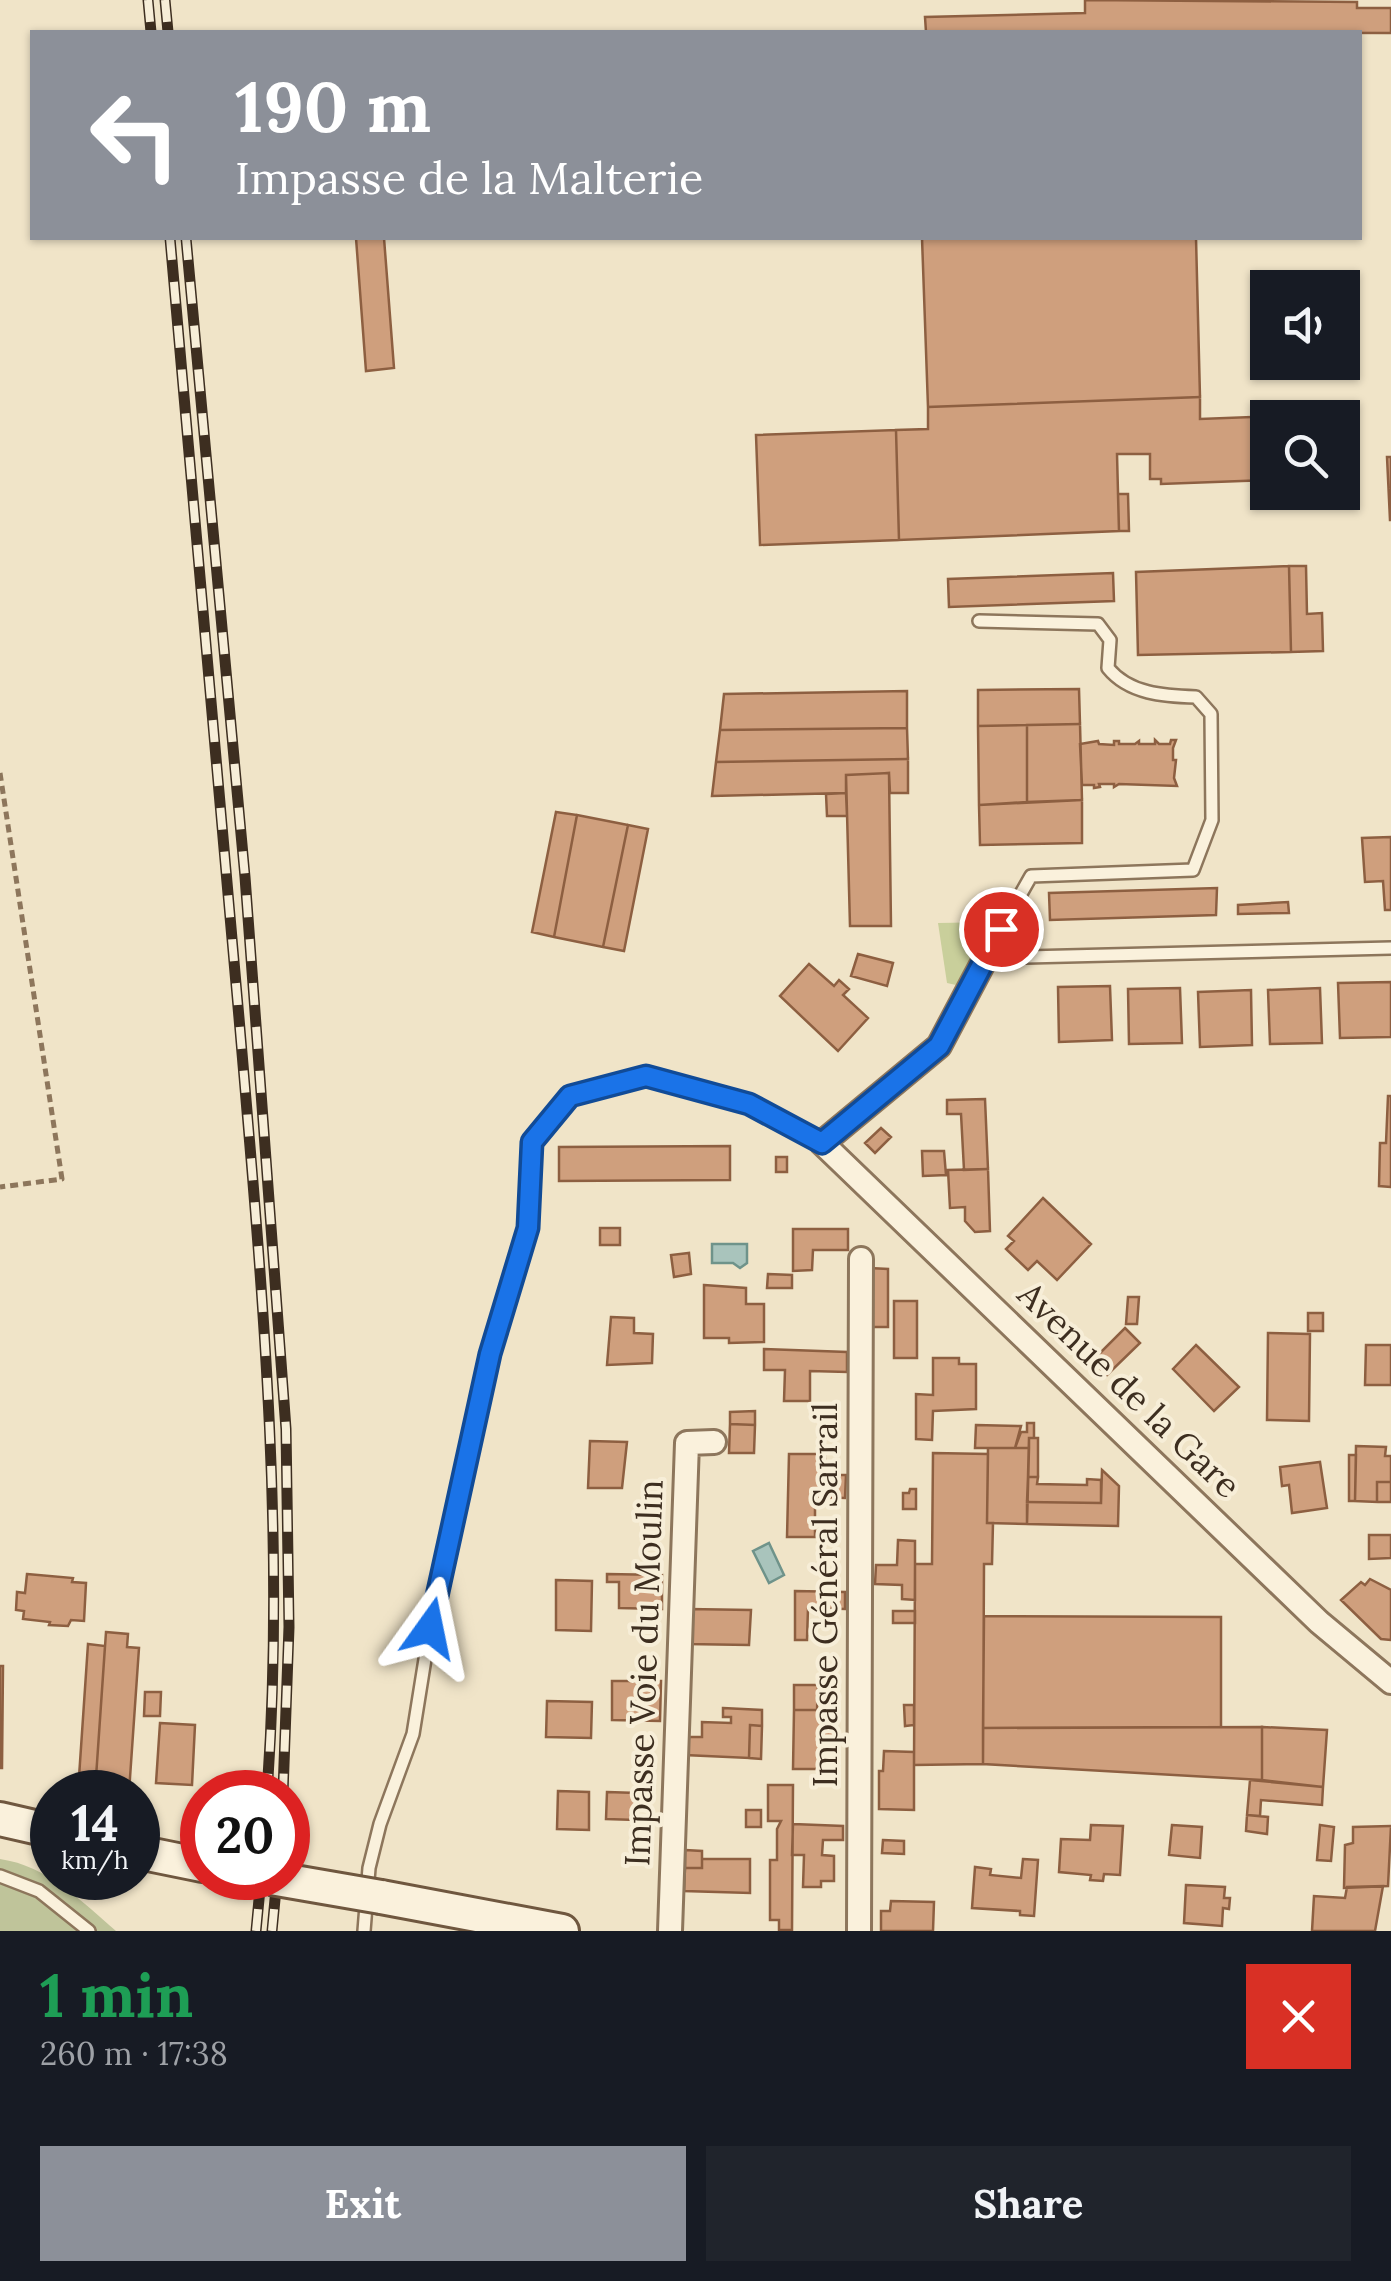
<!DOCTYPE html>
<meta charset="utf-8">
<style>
body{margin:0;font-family:Lora,serif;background:#20242c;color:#f1f3f6;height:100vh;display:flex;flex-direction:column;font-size:38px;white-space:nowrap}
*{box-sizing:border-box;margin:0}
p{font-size:32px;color:#9ea1a6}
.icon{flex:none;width:55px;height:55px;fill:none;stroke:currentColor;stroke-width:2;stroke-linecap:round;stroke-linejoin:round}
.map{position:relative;height:1931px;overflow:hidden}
.side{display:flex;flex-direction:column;background:#171b24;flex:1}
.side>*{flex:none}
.top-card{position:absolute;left:30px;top:30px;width:1332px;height:210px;border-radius:0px;box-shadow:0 2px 8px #0004;background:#8c9099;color:#fff;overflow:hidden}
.buttons{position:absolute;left:1250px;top:270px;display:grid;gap:20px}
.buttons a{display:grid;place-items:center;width:110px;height:110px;border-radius:0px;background:#171b24;box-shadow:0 2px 8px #0004;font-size:50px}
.speed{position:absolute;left:30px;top:1770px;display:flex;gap:20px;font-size:50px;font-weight:700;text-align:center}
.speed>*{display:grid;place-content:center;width:130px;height:130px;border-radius:50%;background:#171b24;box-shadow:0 2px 8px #0004;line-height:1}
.speed small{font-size:25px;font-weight:400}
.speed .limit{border:15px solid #d22;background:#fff;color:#111}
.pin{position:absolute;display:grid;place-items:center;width:85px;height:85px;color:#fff;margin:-42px;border:5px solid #fff;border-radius:50%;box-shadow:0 2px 10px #0007}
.me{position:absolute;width:110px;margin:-55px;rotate:12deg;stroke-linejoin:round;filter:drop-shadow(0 0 8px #0008)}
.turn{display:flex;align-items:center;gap:35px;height:210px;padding:0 40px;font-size:45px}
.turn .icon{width:130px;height:130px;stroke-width:2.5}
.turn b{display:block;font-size:70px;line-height:85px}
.round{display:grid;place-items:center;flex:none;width:105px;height:105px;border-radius:0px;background:#20242c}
.summary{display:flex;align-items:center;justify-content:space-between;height:170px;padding:0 40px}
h1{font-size:60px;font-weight:700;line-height:75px;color:#1e9e55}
.cta{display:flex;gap:20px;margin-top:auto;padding:20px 40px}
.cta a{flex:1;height:115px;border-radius:0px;background:#8c9099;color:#fff;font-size:40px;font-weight:700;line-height:115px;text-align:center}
.cta a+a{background:#20242c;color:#f1f3f6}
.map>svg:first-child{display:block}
.green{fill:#c9cf9b}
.cemetery{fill:#bfc49a}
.water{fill:#a9c4bc;stroke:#6f938a;stroke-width:2.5}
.building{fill:#cf9f7d;stroke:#8d5f41;stroke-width:2.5}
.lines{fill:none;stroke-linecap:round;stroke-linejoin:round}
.lane-casing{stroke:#8d765c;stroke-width:16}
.street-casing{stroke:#8d765c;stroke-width:28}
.secondary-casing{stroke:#6f573f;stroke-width:38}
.path{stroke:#8d765c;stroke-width:5;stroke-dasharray:8 5;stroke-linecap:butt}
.lane{stroke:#faf1dc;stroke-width:11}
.street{stroke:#faf1dc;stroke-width:22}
.secondary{stroke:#faf1dc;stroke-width:32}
.rail-casing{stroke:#3d2e20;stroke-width:11}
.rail{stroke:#f7eed8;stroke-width:8;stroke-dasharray:22;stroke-linecap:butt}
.secondary-bridge-casing{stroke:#6f573f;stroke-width:38;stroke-linecap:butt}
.secondary-bridge{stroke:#faf1dc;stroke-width:32}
.route-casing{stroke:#114b97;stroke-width:25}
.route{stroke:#1a73e8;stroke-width:18}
.labels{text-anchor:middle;stroke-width:8;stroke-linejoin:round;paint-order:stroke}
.street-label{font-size:35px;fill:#3d2e20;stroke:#f7eed8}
</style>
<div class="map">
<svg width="1391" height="1931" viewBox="0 0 1391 1931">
<rect width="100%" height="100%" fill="#f0e4c8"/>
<!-- green -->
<path class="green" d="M 994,922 L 956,985 L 947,983 L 938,923 Z"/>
<!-- cemetery -->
<path class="cemetery" d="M 0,1859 C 48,1866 81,1901 116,1931 L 0,1931 Z"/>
<!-- water -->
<path class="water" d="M 712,1244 L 747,1244 L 747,1263 L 740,1268 L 733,1263 L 712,1263 Z
M 769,1543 L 784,1575 L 769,1583 L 753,1551 Z"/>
<!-- building -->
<path class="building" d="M 1085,0 L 1357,2 L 1357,8 L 1391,8 L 1391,33 L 926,32 L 925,17 L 1085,13 Z
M 356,238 L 384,238 L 394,368 L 366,371 Z
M 922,238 L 1196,238 L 1200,397 L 928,407 Z
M 1200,397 L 1200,419 L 1276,416 L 1268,418 L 1268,480 L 1161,484 L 1161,479 L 1150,479 L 1150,454 L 1117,454 L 1119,531 L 899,540 L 896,430 L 928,429 L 928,407 Z
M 896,430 L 899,540 L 760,545 L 756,435 Z
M 1387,457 L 1391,457 L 1391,520 L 1390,520 Z
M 1118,494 L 1128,494 L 1129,531 L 1119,531 Z
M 1289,566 L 1291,652 L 1138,655 L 1136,572 Z
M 1289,566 L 1306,566 L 1307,614 L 1322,613 L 1323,651 L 1291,652 Z
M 1113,573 L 1114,601 L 949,607 L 948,579 Z
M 1079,689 L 1080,724 L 978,726 L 978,690 Z
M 907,691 L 907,728 L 720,730 L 724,694 Z
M 1080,724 L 1082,800 L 1027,802 L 1027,725 Z
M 1027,725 L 1027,802 L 979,805 L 978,726 Z
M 907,728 L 908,759 L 716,762 L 720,730 Z
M 1155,740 L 1159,744 L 1170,744 L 1171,740 L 1176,740 L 1173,748 L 1173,760 L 1176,760 L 1174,778 L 1177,786 L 1119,784 L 1114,787 L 1114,784 L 1099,784 L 1100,787 L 1094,788 L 1094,785 L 1082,785 L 1080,744 L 1098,741 L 1099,744 L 1114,745 L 1114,741 L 1119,741 L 1119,744 L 1135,744 L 1139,741 L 1139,744 L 1155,744 Z
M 908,759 L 908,793 L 890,793 L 889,773 L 846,775 L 846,793 L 712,796 L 716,762 Z
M 889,773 L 891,926 L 850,926 L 846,775 Z
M 846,793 L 847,816 L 827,816 L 826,794 Z
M 1082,800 L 1082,843 L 980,845 L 979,805 Z
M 556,812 L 577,815 L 554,937 L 532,932 Z
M 577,815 L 628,825 L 603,947 L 554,937 Z
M 628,825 L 648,829 L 624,951 L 603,947 Z
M 1391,837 L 1391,910 L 1385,910 L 1383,881 L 1365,882 L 1362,838 Z
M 1217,888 L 1216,915 L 1050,920 L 1049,893 Z
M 1288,902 L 1289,913 L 1238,914 L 1238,905 Z
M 858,954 L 893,963 L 887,986 L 851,976 Z
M 809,964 L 834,986 L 839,980 L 849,989 L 843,995 L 868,1018 L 838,1051 L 780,996 Z
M 1391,982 L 1391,1037 L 1340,1038 L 1338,983 Z
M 1110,986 L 1112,1040 L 1059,1042 L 1058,987 Z
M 1180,988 L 1182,1043 L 1129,1044 L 1128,989 Z
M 1320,988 L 1322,1043 L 1270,1044 L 1268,990 Z
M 1251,990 L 1252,1045 L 1200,1047 L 1198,992 Z
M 1388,1096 L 1391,1096 L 1391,1187 L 1379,1186 L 1380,1143 L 1386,1143 Z
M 985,1099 L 988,1169 L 964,1170 L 961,1114 L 947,1114 L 947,1100 Z
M 881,1128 L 891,1137 L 875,1153 L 865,1143 Z
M 730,1146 L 730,1180 L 559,1181 L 559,1147 Z
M 922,1151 L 944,1151 L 946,1175 L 923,1176 Z
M 776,1157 L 787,1157 L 787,1172 L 776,1172 Z
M 988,1169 L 990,1231 L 975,1232 L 965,1221 L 965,1207 L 950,1208 L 948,1170 Z
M 1043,1198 L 1091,1244 L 1057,1280 L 1037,1261 L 1028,1270 L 1006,1249 L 1014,1241 L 1008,1236 Z
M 600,1228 L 620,1228 L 620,1245 L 600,1245 Z
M 793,1229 L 848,1229 L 848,1250 L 813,1250 L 812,1270 L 793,1271 Z
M 689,1253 L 691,1274 L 674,1277 L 671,1255 Z
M 869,1268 L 888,1269 L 888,1327 L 869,1327 Z
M 768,1274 L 792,1275 L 792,1288 L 767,1288 Z
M 704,1285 L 746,1288 L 746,1304 L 764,1304 L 764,1342 L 729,1343 L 729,1338 L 704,1338 Z
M 1128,1297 L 1139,1297 L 1137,1324 L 1126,1324 Z
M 894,1301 L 917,1301 L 917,1358 L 894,1358 Z
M 1308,1313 L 1323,1313 L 1323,1331 L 1308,1331 Z
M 611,1317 L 634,1318 L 634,1333 L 653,1334 L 652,1363 L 607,1365 Z
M 1125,1328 L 1140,1343 L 1107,1375 L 1092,1361 Z
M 1268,1333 L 1310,1334 L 1309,1421 L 1267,1420 Z
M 1196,1345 L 1239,1387 L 1214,1411 L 1173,1369 Z
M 1366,1345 L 1391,1345 L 1391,1385 L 1365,1385 Z
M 764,1349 L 847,1352 L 847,1372 L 810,1371 L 810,1401 L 784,1401 L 785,1370 L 764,1370 Z
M 933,1358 L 959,1358 L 959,1364 L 976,1364 L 976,1409 L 933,1411 L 932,1440 L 916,1439 L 916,1394 L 933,1395 Z
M 755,1411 L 755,1425 L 730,1424 L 730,1412 Z
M 1027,1423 L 1034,1423 L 1034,1438 L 1029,1438 L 1029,1448 L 1015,1448 L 1021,1432 L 1027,1432 Z
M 730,1424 L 755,1425 L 754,1453 L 729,1453 Z
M 976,1425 L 1021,1426 L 1015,1448 L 975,1448 Z
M 1029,1438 L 1038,1438 L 1038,1477 L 1028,1477 Z
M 590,1441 L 627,1442 L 622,1488 L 588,1488 Z
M 1356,1446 L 1386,1447 L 1385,1456 L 1391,1456 L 1391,1482 L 1377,1482 L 1377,1502 L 1355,1501 Z
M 988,1448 L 1029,1448 L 1027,1524 L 987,1523 Z
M 933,1453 L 988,1454 L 987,1523 L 993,1523 L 992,1564 L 984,1564 L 983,1764 L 914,1765 L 915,1564 L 932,1564 Z
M 789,1454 L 825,1454 L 825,1475 L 846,1475 L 845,1498 L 815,1497 L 815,1537 L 787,1537 Z
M 1349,1455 L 1356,1455 L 1355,1501 L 1349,1501 Z
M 1320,1462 L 1327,1508 L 1292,1513 L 1289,1485 L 1282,1486 L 1280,1467 Z
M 1102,1470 L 1119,1486 L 1118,1526 L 1027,1524 L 1027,1502 L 1101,1503 Z
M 1028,1477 L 1038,1477 L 1037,1484 L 1087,1485 L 1087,1479 L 1101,1480 L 1101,1503 L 1027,1502 Z
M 1377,1482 L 1391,1482 L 1391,1502 L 1377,1502 Z
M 910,1489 L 916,1489 L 916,1509 L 903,1509 L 903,1493 L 909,1493 Z
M 1369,1535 L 1391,1535 L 1391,1558 L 1369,1559 Z
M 898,1540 L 915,1541 L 915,1600 L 902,1599 L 902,1585 L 875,1584 L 876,1565 L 897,1565 Z
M 27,1574 L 73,1578 L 72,1582 L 86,1583 L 84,1621 L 71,1620 L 68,1626 L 49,1625 L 50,1622 L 23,1619 L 24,1611 L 16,1610 L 17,1592 L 25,1593 Z
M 607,1574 L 662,1575 L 662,1609 L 619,1608 L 619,1582 L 607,1582 Z
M 1370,1579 L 1391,1590 L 1391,1640 L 1381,1639 L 1341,1600 L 1361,1582 L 1365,1585 Z
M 556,1580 L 592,1581 L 591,1631 L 556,1630 Z
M 795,1591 L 845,1592 L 845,1609 L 808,1608 L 807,1640 L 795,1640 Z
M 688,1609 L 751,1610 L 749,1645 L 687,1644 Z
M 893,1611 L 915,1611 L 915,1623 L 893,1623 Z
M 984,1616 L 1221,1617 L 1221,1727 L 983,1728 Z
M 106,1632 L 128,1634 L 127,1647 L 139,1648 L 129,1792 L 95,1792 Z
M 88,1644 L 105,1646 L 95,1792 L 78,1792 Z
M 0,1666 L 3,1666 L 2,1768 L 0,1768 Z
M 612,1681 L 661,1681 L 660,1721 L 612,1720 Z
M 794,1685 L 818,1685 L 817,1710 L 794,1710 Z
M 145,1692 L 161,1692 L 160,1716 L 144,1716 Z
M 547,1701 L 592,1702 L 591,1738 L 546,1737 Z
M 904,1705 L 914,1705 L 914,1725 L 905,1726 Z
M 723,1708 L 762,1710 L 762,1726 L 750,1725 L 749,1758 L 685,1755 L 686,1737 L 702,1737 L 702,1722 L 731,1723 L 731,1717 L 723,1717 Z
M 794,1710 L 819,1710 L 819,1722 L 831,1722 L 831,1731 L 836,1732 L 836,1769 L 793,1769 Z
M 160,1723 L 195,1725 L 192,1785 L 156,1783 Z
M 750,1725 L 762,1726 L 761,1759 L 749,1758 Z
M 1262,1727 L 1262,1780 L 983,1764 L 983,1728 Z
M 1262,1727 L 1327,1730 L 1323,1787 L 1262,1780 Z
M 884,1751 L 914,1752 L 914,1810 L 879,1809 L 879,1771 L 883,1771 Z
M 1250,1780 L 1323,1787 L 1322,1805 L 1261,1800 L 1260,1816 L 1247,1815 Z
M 768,1785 L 793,1785 L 792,1930 L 779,1930 L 779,1920 L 770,1920 L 770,1860 L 777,1860 L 777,1829 L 781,1821 L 768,1821 Z
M 558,1791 L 589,1792 L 589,1830 L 557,1829 Z
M 607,1792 L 637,1793 L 636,1820 L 606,1819 Z
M 746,1810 L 761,1810 L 761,1827 L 746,1827 Z
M 1247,1815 L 1268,1817 L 1267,1834 L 1246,1831 Z
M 793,1824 L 843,1826 L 843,1840 L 823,1840 L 822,1855 L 834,1856 L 834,1881 L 821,1881 L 821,1887 L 803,1887 L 804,1855 L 792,1855 Z
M 1091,1825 L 1123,1826 L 1120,1875 L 1104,1874 L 1103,1881 L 1090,1880 L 1091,1875 L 1059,1872 L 1061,1839 L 1090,1840 Z
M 1172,1825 L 1202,1827 L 1200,1858 L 1169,1855 Z
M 1320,1825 L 1334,1827 L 1331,1861 L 1317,1860 Z
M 1391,1826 L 1388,1886 L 1344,1888 L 1345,1845 L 1353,1843 L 1353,1827 Z
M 883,1840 L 904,1841 L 904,1854 L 882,1853 Z
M 685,1850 L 702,1851 L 702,1868 L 685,1868 Z
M 702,1859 L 750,1859 L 750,1893 L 684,1891 L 685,1868 L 702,1868 Z
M 1023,1859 L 1038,1860 L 1034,1916 L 1020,1915 L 1020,1911 L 972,1908 L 975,1867 L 991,1869 L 990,1875 L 1021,1878 Z
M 1186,1885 L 1225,1887 L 1224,1898 L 1230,1898 L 1229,1909 L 1223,1908 L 1222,1926 L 1184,1923 Z
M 1383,1886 L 1375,1931 L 1312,1931 L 1314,1896 L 1345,1898 L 1347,1887 Z
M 891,1901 L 934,1902 L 933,1931 L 881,1931 L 881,1911 L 890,1911 Z"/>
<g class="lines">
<defs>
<path id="lane" d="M 979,621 L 1098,624 L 1110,640 L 1108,668 C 1129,694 1164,696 1196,697 L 1211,714 L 1212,820 L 1193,870 L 1031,876 L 1001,929
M 986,958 L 1391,948
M 0,1876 L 39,1891 L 89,1931
M 364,1931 L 369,1868 L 380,1824 L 413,1734 L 430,1628 L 466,1461 L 490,1355 L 528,1228 L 532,1142 L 571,1096 L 646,1076 L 749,1104 L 822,1143"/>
<path id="street" d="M 1001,929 L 939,1046 L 822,1143 L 1319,1622 L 1391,1682
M 670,1931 L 687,1443 L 714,1442
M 859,1931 L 861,1259"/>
<path id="secondary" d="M 0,1819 L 52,1831
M 138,1852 L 202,1865
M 381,1897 L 562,1931"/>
</defs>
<!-- lane casing -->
<use href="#lane" class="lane-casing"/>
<!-- street casing -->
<use href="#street" class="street-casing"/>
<!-- secondary casing -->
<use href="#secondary" class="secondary-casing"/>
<!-- path -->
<path class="path" d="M 0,773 L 62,1179 L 0,1187"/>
<!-- lane -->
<use href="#lane" class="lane"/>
<!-- street -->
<use href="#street" class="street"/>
<!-- secondary -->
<use href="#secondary" class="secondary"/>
<defs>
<path id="rail" d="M 148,0 L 151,32
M 165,0 L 168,32
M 170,238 C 193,498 216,758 239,1018 C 261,1275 286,1534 267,1792
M 186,238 L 245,877 L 286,1429 L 289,1627 L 283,1792
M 256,1931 L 261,1878
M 272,1931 L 277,1878"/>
</defs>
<!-- rail casing -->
<use href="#rail" class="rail-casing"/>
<!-- rail -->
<use href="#rail" class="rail"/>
<defs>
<path id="secondary-bridge" d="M 271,1878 L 381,1897"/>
</defs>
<!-- secondary-bridge casing -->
<use href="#secondary-bridge" class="secondary-bridge-casing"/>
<!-- secondary-bridge -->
<use href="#secondary-bridge" class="secondary-bridge"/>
</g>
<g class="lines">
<defs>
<path id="route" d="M 430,1628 L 490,1354 L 528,1228 L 532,1142 L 570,1096 L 646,1076 L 749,1104 L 822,1143 L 939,1046 L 1001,929"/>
</defs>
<!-- route casing -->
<use href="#route" class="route-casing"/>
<!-- route -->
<use href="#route" class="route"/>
</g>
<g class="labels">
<!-- street labels -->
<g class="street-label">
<text transform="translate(1129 1390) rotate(44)" y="12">Avenue de la Gare</text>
<text transform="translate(825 1595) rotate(-90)" y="12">Impasse Général Sarrail</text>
<text transform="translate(644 1673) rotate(-88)" y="12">Impasse Voie du Moulin</text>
</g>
</g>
</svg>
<div class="buttons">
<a><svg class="icon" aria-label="sound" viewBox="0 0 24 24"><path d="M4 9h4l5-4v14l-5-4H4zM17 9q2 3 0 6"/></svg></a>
<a><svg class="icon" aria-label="search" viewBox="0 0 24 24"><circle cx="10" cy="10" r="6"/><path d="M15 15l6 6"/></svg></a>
</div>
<div class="speed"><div>14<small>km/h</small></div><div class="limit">20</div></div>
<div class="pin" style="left:1001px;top:929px;background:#d93025"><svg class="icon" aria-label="arrive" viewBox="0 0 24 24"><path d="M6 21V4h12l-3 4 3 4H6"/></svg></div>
<svg class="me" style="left:430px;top:1628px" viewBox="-20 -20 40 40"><path d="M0-17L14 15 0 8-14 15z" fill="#1a73e8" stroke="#fff" stroke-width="4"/></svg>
<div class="top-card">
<div class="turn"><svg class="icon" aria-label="left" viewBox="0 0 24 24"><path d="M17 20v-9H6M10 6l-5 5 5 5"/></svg><div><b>190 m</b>Impasse de la Malterie</div></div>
</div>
</div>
<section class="side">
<div class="summary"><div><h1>1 min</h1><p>260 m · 17:38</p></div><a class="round" style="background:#d93025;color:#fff"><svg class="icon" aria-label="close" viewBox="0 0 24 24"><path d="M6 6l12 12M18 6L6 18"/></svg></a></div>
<div class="cta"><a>Exit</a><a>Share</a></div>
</section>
